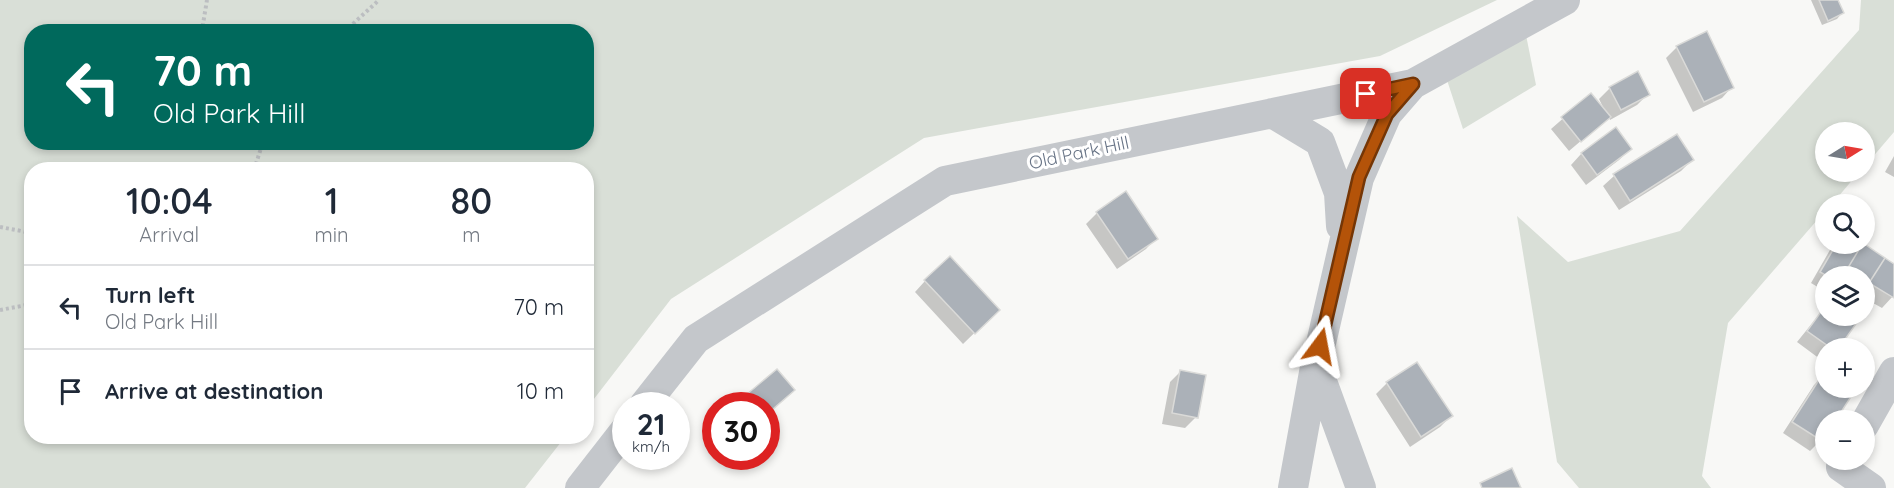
<!DOCTYPE html>
<meta charset="utf-8">
<style>
body{margin:0;font-family:Quicksand,sans-serif;background:#f2f2f3;color:#1f2937;height:100vh;display:flex;flex-direction:column;font-size:22px;white-space:nowrap}
*{box-sizing:border-box;margin:0}
p{font-size:20px;color:#747a83}
.icon{flex:none;width:33px;height:33px;fill:none;stroke:currentColor;stroke-width:2;stroke-linecap:round;stroke-linejoin:round}
.map{position:relative;flex:1;overflow:hidden}
.details{position:absolute;left:24px;top:162px;width:570px;height:282px;display:flex;flex-direction:column;background:#fff;border-radius:24px;box-shadow:0 3px 9px #0003}
.details>*{flex:none}
.hud{position:absolute;left:24px;top:24px;width:570px;height:126px;border-radius:24px;box-shadow:0 3px 9px #0003;background:#00695c;color:#fff;overflow:hidden}
.needle{width:39px;rotate:79deg}
.tools{position:absolute;left:1815px;top:122px;display:grid;gap:12px}
.tools a{display:grid;place-items:center;width:60px;height:60px;border-radius:50%;background:#fff;box-shadow:0 3px 9px #0003;font-size:30px}
.speed{position:absolute;left:612px;top:392px;display:flex;gap:12px;font-size:30px;font-weight:700;text-align:center}
.speed>*{display:grid;place-content:center;width:78px;height:78px;border-radius:50%;background:#fff;box-shadow:0 3px 9px #0003;line-height:1}
.speed small{font-size:15px;font-weight:400}
.speed .limit{border:9px solid #d22;background:#fff;color:#111}
.pin{position:absolute;display:grid;place-items:center;width:51px;height:51px;color:#fff;margin:-26px;border-radius:12px;box-shadow:0 3px 9px #0006}
.me{position:absolute;width:66px;margin:-33px;rotate:13deg;stroke-linejoin:round;filter:drop-shadow(0 0 4px #0008)}
.turn{display:flex;align-items:center;gap:21px;height:126px;padding:0 30px;font-size:27px}
.turn .icon{width:78px;height:78px;stroke-width:2.5}
.turn b{display:block;font-size:42px;line-height:51px}
.eta{display:flex;justify-content:space-evenly;align-items:center;height:102px;text-align:center}
.eta b{font-size:36px;font-weight:600;line-height:42px}
ul{padding:0;list-style:none}
li{display:flex;align-items:center;gap:18px;height:84px;padding:0 30px;border-top:2px solid #e0e1e3}
li div{flex:1}
li b{display:block;font-size:22px}
li em{font-style:normal}
.map>svg:first-child{display:block}
.green{fill:#d9dfd7;fill-rule:evenodd}
.shadow{fill:#0003}
.building{fill:#abb1b8;stroke:#dadad8;stroke-width:1.5}
.lines{fill:none;stroke-linecap:round;stroke-linejoin:round}
.path{stroke:#bcbec1;stroke-width:4;stroke-dasharray:3 3;stroke-linecap:butt}
.minor{stroke:#c4c7cb;stroke-width:30}
.route-casing{stroke:#753606;stroke-width:15}
.route{stroke:#b45309;stroke-width:10}
.labels{text-anchor:middle;stroke-width:6;stroke-linejoin:round;paint-order:stroke}
.street-label{font-size:18px;fill:#687486;stroke:#fff}
</style>
<div class="map">
<svg width="1894" height="488" viewBox="0 0 1894 488">
<rect width="100%" height="100%" fill="#f8f8f6"/>
<!-- green -->
<path class="green" d="M 0,0 L 1497,0 L 1380,56 L 924,138 L 671,299 L 587,408 L 586,170 L 32,170 L 32,436 L 565,437 L 525,488 L 0,488 ZM 32,32 L 586,32 L 586,142 L 32,142 Z
M 1861,0 L 1894,0 L 1894,132 L 1865,166 L 1864,132 L 1826,132 L 1826,171 L 1860,171 L 1832,204 L 1826,204 L 1825,211 L 1728,323 L 1702,476 L 1711,488 L 1579,488 L 1557,462 L 1517,216 L 1568,262 L 1680,231 L 1859,30 Z
M 1526,35 L 1536,85 L 1463,129 L 1446,77 Z"/>
<!-- shadow -->
<path class="shadow" d="M 1811,0 L 1836,0 L 1842,13 L 1837,19 L 1822,25 Z
M 1677,47 L 1732,87 L 1722,98 L 1693,112 L 1666,58 Z
M 1610,88 L 1648,94 L 1637,105 L 1610,120 L 1609,117 L 1569,151 L 1551,129 L 1590,95 L 1605,111 L 1599,99 Z
M 1615,129 L 1630,149 L 1619,160 L 1586,185 L 1571,165 L 1581,154 Z
M 1894,156 L 1894,177 L 1885,172 Z
M 1692,160 L 1681,171 L 1619,210 L 1603,186 L 1614,176 Z
M 1097,213 L 1156,238 L 1146,249 L 1117,269 L 1086,224 Z
M 1834,243 L 1861,243 L 1894,266 L 1894,295 L 1882,308 L 1864,298 L 1864,276 L 1849,276 L 1844,272 L 1841,276 L 1826,276 L 1826,292 L 1811,283 Z
M 925,281 L 998,310 L 963,344 L 915,292 Z
M 1826,306 L 1826,315 L 1847,315 L 1837,348 L 1826,348 L 1824,362 L 1797,342 Z
M 1417,364 L 1451,416 L 1440,427 L 1410,447 L 1376,394 L 1387,383 Z
M 1181,371 L 1196,417 L 1185,428 L 1162,424 L 1170,382 Z
M 1825,374 L 1826,387 L 1844,387 L 1834,420 L 1826,420 L 1821,440 L 1810,451 L 1783,433 L 1814,385 Z"/>
<!-- building -->
<path class="building" d="M 1819,0 L 1838,0 L 1844,13 L 1828,21 Z
M 1707,31 L 1734,88 L 1704,102 L 1676,46 Z
M 1638,71 L 1650,95 L 1621,110 L 1609,87 Z
M 1591,93 L 1611,117 L 1581,142 L 1561,117 Z
M 1616,127 L 1632,149 L 1597,175 L 1581,153 Z
M 1677,134 L 1694,160 L 1630,201 L 1613,174 Z
M 1126,191 L 1158,239 L 1128,259 L 1096,212 Z
M 1837,243 L 1863,243 L 1843,276 L 1827,276 L 1820,272 Z
M 1863,243 L 1885,258 L 1869,283 L 1864,280 L 1864,276 L 1860,276 L 1849,266 Z
M 950,256 L 1000,310 L 975,334 L 924,280 Z
M 1885,258 L 1894,264 L 1894,298 L 1869,283 Z
M 1826,305 L 1826,315 L 1850,315 L 1858,321 L 1839,348 L 1831,348 L 1807,331 Z
M 1417,362 L 1453,416 L 1421,437 L 1386,382 Z
M 777,369 L 795,390 L 766,415 L 766,405 L 734,405 Z
M 1180,370 L 1206,375 L 1198,418 L 1172,413 Z
M 1824,372 L 1826,387 L 1847,387 L 1854,392 L 1836,420 L 1826,420 L 1826,436 L 1822,441 L 1792,422 Z
M 1512,468 L 1521,488 L 1482,488 L 1480,483 Z"/>
<g class="lines">
<!-- path -->
<path class="path" d="M 205,32 L 203,24 L 207,0
M 344,32 L 379,0
M 254,170 L 263,142
M 0,227 L 32,233
M 0,310 L 32,304"/>
<!-- minor -->
<path class="minor" d="M 1272,113 L 1320,142 L 1339,193 L 1341,226
M 644,405 L 696,339 L 945,181 L 1413,84 L 1565,0
M 1864,425 L 1894,372
M 1845,459 L 1841,467 L 1871,488
M 580,488 L 626,429
M 1293,488 L 1315,367
M 1361,488 L 1316,365 L 1359,178 L 1387,114 L 1413,84"/>
</g>
<g class="lines">
<defs>
<path id="route" d="M 1320,346 L 1359,177 L 1387,114 L 1413,84 L 1366,94"/>
</defs>
<!-- route casing -->
<use href="#route" class="route-casing"/>
<!-- route -->
<use href="#route" class="route"/>
</g>
<g class="labels">
<!-- street labels -->
<g class="street-label">
<text transform="translate(1079 153) rotate(-12)" y="6">Old Park Hill</text>
</g>
</g>
</svg>
<div class="tools">
<a><svg class="needle" viewBox="-14 -14 28 28"><path d="M0-13l5 13h-10z" fill="#e53935"/><path d="M0 13l5-13h-10z" fill="#747a83"/></svg></a>
<a><svg class="icon" aria-label="search" viewBox="0 0 24 24"><circle cx="10" cy="10" r="6"/><path d="M15 15l6 6"/></svg></a>
<a><svg class="icon" aria-label="layers" viewBox="0 0 24 24"><path d="M12 4l9 5-9 5-9-5zM3 14l9 5 9-5"/></svg></a>
<a>+</a>
<a>−</a>
</div>
<div class="speed"><div>21<small>km/h</small></div><div class="limit">30</div></div>
<div class="pin" style="left:1366px;top:94px;background:#d93025"><svg class="icon" aria-label="arrive" viewBox="0 0 24 24"><path d="M6 21V4h12l-3 4 3 4H6"/></svg></div>
<svg class="me" style="left:1320px;top:346px" viewBox="-20 -20 40 40"><path d="M0-17L14 15 0 8-14 15z" fill="#b45309" stroke="#fff" stroke-width="4"/></svg>
<div class="hud">
<div class="turn"><svg class="icon" aria-label="left" viewBox="0 0 24 24"><path d="M17 20v-9H6M10 6l-5 5 5 5"/></svg><div><b>70 m</b>Old Park Hill</div></div>
</div>
<section class="details">
<div class="eta">
<div><b>10:04</b><p>Arrival</p></div>
<div><b>1</b><p>min</p></div>
<div><b>80</b><p>m</p></div>
</div>
<ul>
<li><svg class="icon" aria-label="left" viewBox="0 0 24 24"><path d="M17 20v-9H6M10 6l-5 5 5 5"/></svg><div><b>Turn left</b><p>Old Park Hill</p></div><em>70 m</em></li>
<li><svg class="icon" aria-label="arrive" viewBox="0 0 24 24"><path d="M6 21V4h12l-3 4 3 4H6"/></svg><div><b>Arrive at destination</b></div><em>10 m</em></li>
</ul>
</section>
</div>
